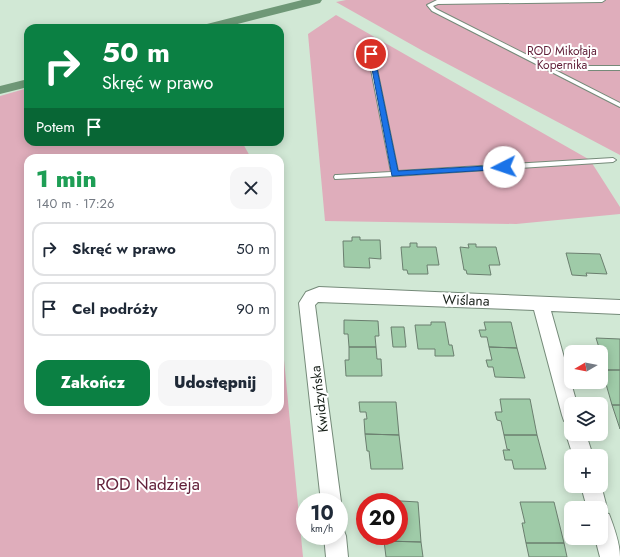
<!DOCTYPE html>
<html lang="pl">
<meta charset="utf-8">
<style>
body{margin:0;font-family:Jost,sans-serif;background:#f6f6f7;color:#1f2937;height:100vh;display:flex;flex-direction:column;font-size:15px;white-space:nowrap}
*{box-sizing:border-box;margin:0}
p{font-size:13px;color:#747a83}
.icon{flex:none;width:22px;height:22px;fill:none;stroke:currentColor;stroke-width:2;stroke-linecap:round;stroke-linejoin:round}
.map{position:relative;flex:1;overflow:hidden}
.panel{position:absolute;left:24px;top:154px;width:260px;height:260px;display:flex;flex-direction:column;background:#fff;border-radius:12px;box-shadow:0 2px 10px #0003}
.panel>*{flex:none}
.top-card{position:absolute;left:24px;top:24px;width:260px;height:122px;border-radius:12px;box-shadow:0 2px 10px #0003;background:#0b8043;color:#fff;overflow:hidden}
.needle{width:26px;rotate:260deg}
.tools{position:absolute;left:564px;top:345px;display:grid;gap:8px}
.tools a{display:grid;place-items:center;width:44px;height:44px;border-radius:8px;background:#fff;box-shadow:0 2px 10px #0003;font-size:20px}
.speed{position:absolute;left:296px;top:493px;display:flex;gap:8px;font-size:20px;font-weight:700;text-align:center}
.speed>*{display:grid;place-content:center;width:52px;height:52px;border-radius:50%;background:#fff;box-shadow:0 2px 10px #0003;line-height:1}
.speed small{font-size:10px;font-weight:400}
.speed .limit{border:6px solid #d22;background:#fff;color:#111}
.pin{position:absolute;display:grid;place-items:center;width:34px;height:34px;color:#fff;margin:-17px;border:2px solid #fff;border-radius:50%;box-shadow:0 1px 4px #0007}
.me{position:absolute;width:44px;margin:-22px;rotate:266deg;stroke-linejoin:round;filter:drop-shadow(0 0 3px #0008)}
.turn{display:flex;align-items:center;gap:14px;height:84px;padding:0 12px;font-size:18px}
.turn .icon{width:52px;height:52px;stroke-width:2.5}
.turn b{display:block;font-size:28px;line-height:34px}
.then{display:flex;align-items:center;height:38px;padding:0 12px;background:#0003;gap:8px;font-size:15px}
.round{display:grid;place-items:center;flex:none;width:42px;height:42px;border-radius:12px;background:#f6f6f7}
.overview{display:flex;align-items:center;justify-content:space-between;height:68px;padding:0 12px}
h1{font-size:24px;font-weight:800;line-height:30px;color:#1e9e55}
.action{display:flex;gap:8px;margin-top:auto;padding:8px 12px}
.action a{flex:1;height:46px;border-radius:12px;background:#0b8043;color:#fff;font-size:16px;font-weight:800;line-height:46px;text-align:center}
.action a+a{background:#f6f6f7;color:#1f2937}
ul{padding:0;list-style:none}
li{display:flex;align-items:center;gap:12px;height:54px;margin:0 8px 6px;padding:0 4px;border:2px solid #e0e1e3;border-radius:12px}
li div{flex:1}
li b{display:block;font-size:15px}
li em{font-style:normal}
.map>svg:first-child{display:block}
.green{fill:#dfadbb}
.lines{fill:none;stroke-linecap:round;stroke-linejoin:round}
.canal{fill:#6f9877;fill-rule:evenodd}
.building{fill:#9fcba8;stroke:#6b7f6f}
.lane-casing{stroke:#758a79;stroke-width:2}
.street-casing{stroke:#758a79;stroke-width:2}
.lane{fill:#fff;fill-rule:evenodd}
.street{fill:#fff;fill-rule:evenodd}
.route{fill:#1a73e8;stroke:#114b97}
.labels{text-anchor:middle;stroke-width:4;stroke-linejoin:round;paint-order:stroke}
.far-park-label{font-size:12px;fill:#63223b;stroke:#fff}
.street-label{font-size:14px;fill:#182019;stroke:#fff}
.near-park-label{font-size:17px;fill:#63223b;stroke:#fff}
</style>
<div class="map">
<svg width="620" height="557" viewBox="0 0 620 557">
<rect width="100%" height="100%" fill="#d1e8d5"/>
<!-- green -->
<path class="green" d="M 346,0 L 620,0 L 620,155 L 423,51 L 336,2 Z
M 336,15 L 590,160 L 620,207 L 620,214 L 516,224 L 325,221 L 308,34 Z
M 28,88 L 28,142 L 242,142 L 251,158 L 28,158 L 28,410 L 280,410 L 280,318 L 303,557 L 0,557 L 0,96 Z"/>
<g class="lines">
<!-- canal -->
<path class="canal" d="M 302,0 L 322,0 L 320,3 L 222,28 L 201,28 L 203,25 Z
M 28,79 L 28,87 L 0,94 L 0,86 Z"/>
</g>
<!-- building -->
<path class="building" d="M 352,237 L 360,237 L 360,240 L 380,240 L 381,259 L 369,258 L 370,268 L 344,267 L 343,241 L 352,241 Z
M 410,243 L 417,243 L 417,247 L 436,247 L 439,265 L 427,265 L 428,274 L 408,274 L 407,270 L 403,270 L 401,247 L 410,247 Z
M 468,244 L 476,244 L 476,247 L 496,247 L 500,265 L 489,265 L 491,275 L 467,274 L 466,270 L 464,270 L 460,247 L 469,248 Z
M 566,253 L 600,254 L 607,274 L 586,273 L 587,276 L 572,275 Z
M 344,320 L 378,321 L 379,336 L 375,336 L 376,347 L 349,347 L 348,334 L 344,334 Z
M 431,322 L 445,322 L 449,345 L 452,345 L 454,356 L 435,356 L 435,349 L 418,349 L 415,325 L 431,325 Z
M 484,322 L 511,322 L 517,348 L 489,347 L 487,337 L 481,337 L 479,330 L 486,330 Z
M 391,327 L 404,327 L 406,347 L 393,347 Z
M 596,338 L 620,339 L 620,370 L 606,370 Z
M 349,347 L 376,347 L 377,359 L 381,359 L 382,376 L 346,376 L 345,360 L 349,360 Z
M 489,347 L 517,348 L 525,378 L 495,377 L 493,367 L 488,367 L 486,360 L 492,360 Z
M 602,370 L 620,370 L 620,405 L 612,405 Z
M 500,399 L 530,399 L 537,435 L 504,435 L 501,421 L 497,420 L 495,412 L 502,412 Z
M 359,402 L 396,402 L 399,435 L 365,434 L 364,419 L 367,419 L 366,412 L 360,412 Z
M 612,405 L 620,405 L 620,429 Z
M 365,434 L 399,435 L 403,469 L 371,469 L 369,451 L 367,451 Z
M 504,435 L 537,435 L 546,469 L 514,469 L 512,460 L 505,460 L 503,450 L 510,450 L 507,449 Z
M 384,500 L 418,502 L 421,542 L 384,541 L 384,536 L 399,536 L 399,502 L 384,502 Z
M 520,502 L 554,502 L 564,543 L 526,543 L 522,523 L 525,523 Z
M 384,541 L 421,542 L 423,557 L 386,557 Z
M 526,543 L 564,543 L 567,557 L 529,557 Z"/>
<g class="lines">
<defs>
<path id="lane" d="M 437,0 L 605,0 L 602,2 L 438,4 L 433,6 L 436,9 L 549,66 L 620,66 L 620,70 L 555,70 L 620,103 L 620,107 L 432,11 L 427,5 Z
M 371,52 L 374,54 L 398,171 L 613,158 L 616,160 L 613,162 L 395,176 L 335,179 L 334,177 L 335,175 L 337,175 L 391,172 L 368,54 Z"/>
<path id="street" d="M 319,287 L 620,300 L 620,314 L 551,311 L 577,404 L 571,404 L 571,424 L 564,421 L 562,415 L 534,310 L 318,302 L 315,305 L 341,502 L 339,508 L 339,502 L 321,502 L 299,303 L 306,292 Z
M 571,426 L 571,434 L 586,434 L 593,456 L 573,456 L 566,434 Z
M 601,485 L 607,508 L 605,513 L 609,514 C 614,527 620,543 620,557 L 600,557 L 595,538 L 601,538 L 601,508 L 587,508 L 581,486 Z
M 339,527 L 343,528 L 346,536 L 348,557 L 326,557 L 324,536 L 339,536 Z"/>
</defs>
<!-- lane casing -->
<use href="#lane" class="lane-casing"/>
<!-- street casing -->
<use href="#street" class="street-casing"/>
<!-- lane -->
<use href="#lane" class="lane"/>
<!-- street -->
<use href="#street" class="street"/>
</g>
<!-- route -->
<path class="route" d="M 369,53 L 374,54 L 398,171 L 504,165 L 506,165 L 506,169 L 392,176 Z"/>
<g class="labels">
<!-- far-park labels -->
<g class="far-park-label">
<text x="562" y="55">ROD Mikołaja<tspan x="562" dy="14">Kopernika</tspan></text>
</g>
<!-- street labels -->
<g class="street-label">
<text transform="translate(466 300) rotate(2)" y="5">Wiślana</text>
<text transform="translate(319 399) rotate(-97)" y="5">Kwidzyńska</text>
</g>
<!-- near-park labels -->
<g class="near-park-label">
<text x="148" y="490">ROD Nadzieja</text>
</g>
</g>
</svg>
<div class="tools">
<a><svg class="needle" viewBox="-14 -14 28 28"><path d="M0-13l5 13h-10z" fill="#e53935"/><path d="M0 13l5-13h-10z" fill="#747a83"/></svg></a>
<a><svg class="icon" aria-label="layers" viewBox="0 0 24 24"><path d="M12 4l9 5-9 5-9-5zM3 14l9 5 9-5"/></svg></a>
<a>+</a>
<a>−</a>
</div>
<div class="speed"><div>10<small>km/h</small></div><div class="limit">20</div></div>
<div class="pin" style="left:371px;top:54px;background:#d93025"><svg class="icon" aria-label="arrive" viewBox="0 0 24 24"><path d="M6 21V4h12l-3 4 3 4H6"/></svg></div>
<svg class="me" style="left:504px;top:167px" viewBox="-20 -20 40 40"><circle r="19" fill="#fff"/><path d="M0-13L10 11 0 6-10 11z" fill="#1a73e8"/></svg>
<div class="top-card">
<div class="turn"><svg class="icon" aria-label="right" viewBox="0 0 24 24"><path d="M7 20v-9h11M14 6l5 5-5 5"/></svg><div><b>50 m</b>Skręć w prawo</div></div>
<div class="then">Potem<svg class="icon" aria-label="arrive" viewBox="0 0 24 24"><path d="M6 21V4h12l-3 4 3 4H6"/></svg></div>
</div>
<section class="panel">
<div class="overview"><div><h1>1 min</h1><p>140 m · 17:26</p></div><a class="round"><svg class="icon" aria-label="close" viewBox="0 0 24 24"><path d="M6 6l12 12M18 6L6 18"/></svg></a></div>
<ul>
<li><svg class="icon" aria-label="right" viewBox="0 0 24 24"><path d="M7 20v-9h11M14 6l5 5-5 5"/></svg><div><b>Skręć w prawo</b></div><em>50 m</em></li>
<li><svg class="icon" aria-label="arrive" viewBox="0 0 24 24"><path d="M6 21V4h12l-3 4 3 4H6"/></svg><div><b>Cel podróży</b></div><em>90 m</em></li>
</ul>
<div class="action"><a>Zakończ</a><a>Udostępnij</a></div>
</section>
</div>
